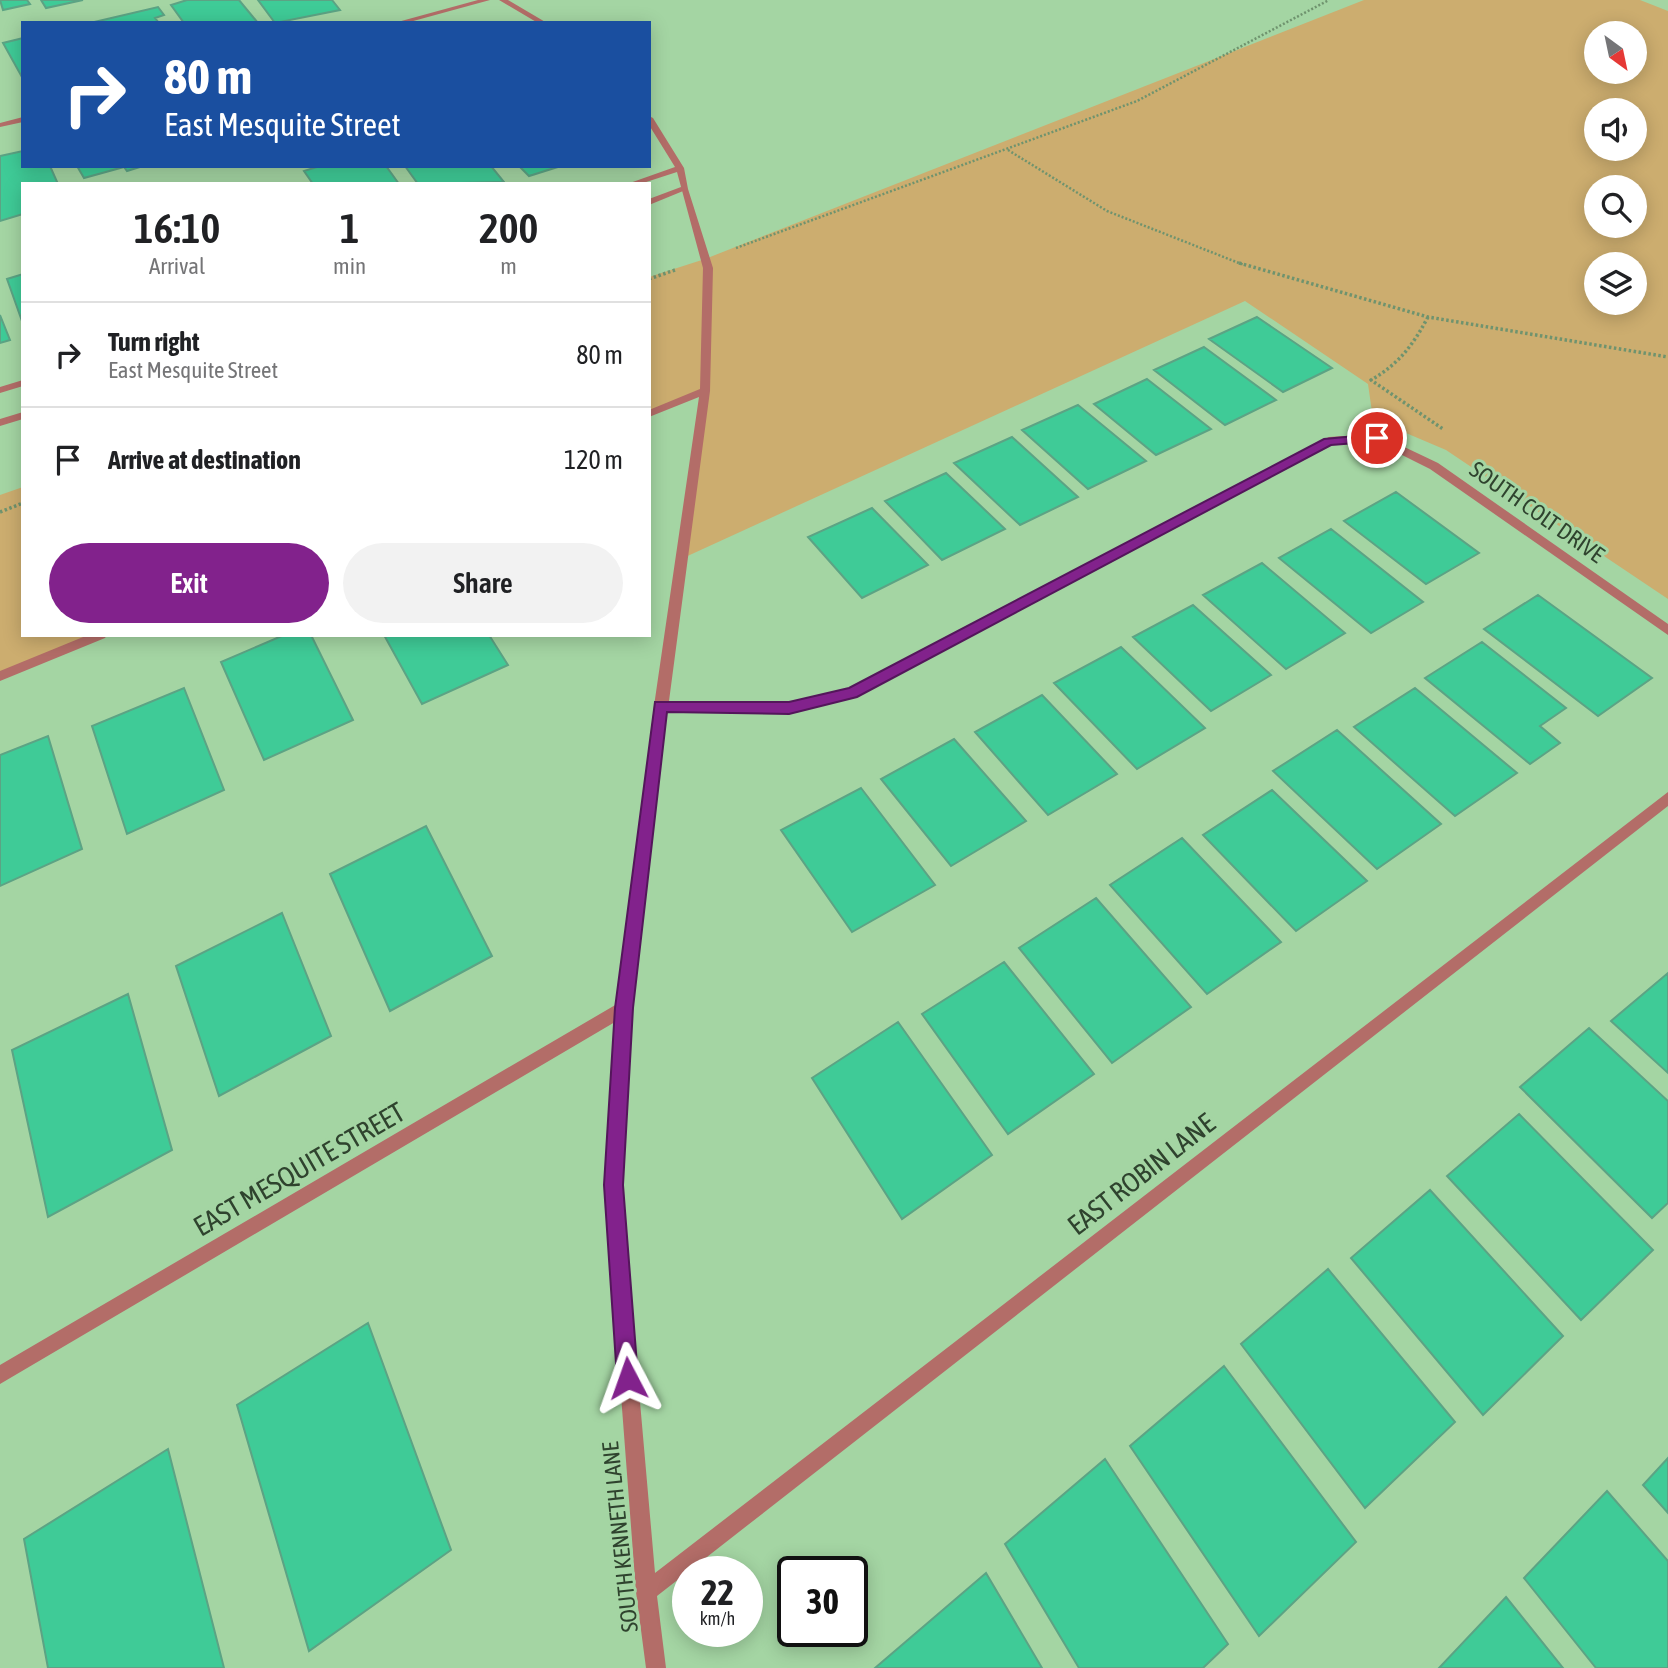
<!DOCTYPE html>
<style>
body{margin:0;font-family:"Asap Condensed",sans-serif;background:#f2f2f2;color:#202124;height:100vh;display:flex;flex-direction:column;font-size:26px;white-space:nowrap}
*{box-sizing:border-box;margin:0}
p{font-size:23px;color:#757577}
.icon{flex:none;width:38px;height:38px;fill:none;stroke:currentColor;stroke-width:2;stroke-linecap:round;stroke-linejoin:round}
.map{position:relative;flex:1;overflow:hidden}
.drawer{position:absolute;left:21px;top:182px;width:630px;height:455px;display:flex;flex-direction:column;background:#fff;border-radius:0px;box-shadow:0 4px 18px #0003}
.drawer>*{flex:none}
.banner{position:absolute;left:21px;top:21px;width:630px;height:147px;border-radius:0px;box-shadow:0 4px 18px #0003;background:#1a4fa0;color:#fff;overflow:hidden}
.needle{width:46px;rotate:147deg}
.tools{position:absolute;left:1584px;top:21px;display:grid;gap:14px}
.tools a{display:grid;place-items:center;width:63px;height:63px;border-radius:50%;background:#fff;box-shadow:0 4px 18px #0003;font-size:35px}
.speed{position:absolute;left:672px;top:1556px;display:flex;gap:14px;font-size:35px;font-weight:700;text-align:center}
.speed>*{display:grid;place-content:center;width:91px;height:91px;border-radius:50%;background:#fff;box-shadow:0 4px 18px #0003;line-height:1}
.speed small{font-size:18px;font-weight:400}
.speed .limit{border:4px solid #111;border-radius:10px;background:#fff;color:#111}
.pin{position:absolute;display:grid;place-items:center;width:60px;height:60px;color:#fff;margin:-30px;border:4px solid #fff;border-radius:50%;box-shadow:0 2px 7px #0007}
.me{position:absolute;width:77px;margin:-38px;rotate:356deg;stroke-linejoin:round;filter:drop-shadow(0 0 5px #0008)}
.turn{display:flex;align-items:center;gap:24px;height:147px;padding:0 28px;font-size:32px}
.turn .icon{width:91px;height:91px;stroke-width:2.5}
.turn b{display:block;font-size:49px;line-height:60px}
.eta{display:flex;justify-content:space-evenly;align-items:center;height:119px;text-align:center}
.eta b{font-size:42px;font-weight:600;line-height:49px}
.cta{display:flex;gap:14px;margin-top:auto;padding:14px 28px}
.cta a{flex:1;height:80px;border-radius:42px;background:#82228c;color:#fff;font-size:28px;font-weight:600;line-height:80px;text-align:center}
.cta a+a{background:#f2f2f2;color:#202124}
ul{padding:0;list-style:none}
li{display:flex;align-items:center;gap:21px;height:105px;padding:0 28px;border-top:2px solid #e0e0e0}
li div{flex:1}
li b{display:block;font-size:26px}
li em{font-style:normal}
.map>svg:first-child{display:block}
.green{fill:#ccad6f;fill-rule:evenodd}
.building{fill:#3fcb97;stroke:#5ca384;stroke-width:2}
.lines{fill:none;stroke-linecap:round;stroke-linejoin:round}
.path-far1{stroke:#6f936e;stroke-width:2.5;stroke-dasharray:2 2;stroke-linecap:butt}
.path{stroke:#6f936e;stroke-width:3.5;stroke-dasharray:2.5 2.5;stroke-linecap:butt}
.lane{fill:#b36d68;fill-rule:evenodd}
.street{fill:#b36d68;fill-rule:evenodd}
.route{fill:#82228c;stroke:#54165b;stroke-width:2}
.labels{text-anchor:middle;stroke-width:6;stroke-linejoin:round;paint-order:stroke}
.street-label{font-size:23px;fill:#2f432e;stroke:#a4d5a3}
.near-street-label{font-size:28px;fill:#2f432e;stroke:#a4d5a3}
</style>
<div class="map">
<svg width="1668" height="1668" viewBox="0 0 1668 1668">
<rect width="100%" height="100%" fill="#a4d5a3"/>
<!-- green -->
<path class="green" d="M 1364,0 L 1640,0 L 1668,11 L 1668,599 L 1446,450 L 1373,419 L 1368,384 L 1245,301 L 681,559 L 705,391 L 649,413 L 649,277 L 705,259 ZM 1596,33 L 1634,33 L 1634,72 L 1596,72 ZM 1596,110 L 1634,110 L 1634,149 L 1596,149 ZM 1596,187 L 1634,187 L 1634,226 L 1596,226 ZM 1596,264 L 1634,264 L 1634,303 L 1596,303 Z
M 23,487 L 23,635 L 98,635 L 0,675 L 0,495 Z"/>
<!-- building -->
<path class="building" d="M 0,0 L 27,0 L 30,4 L 3,10 Z
M 41,0 L 83,0 L 46,8 Z
M 187,0 L 239,0 L 258,23 L 184,23 L 171,5 Z
M 258,0 L 332,0 L 340,10 L 275,23 Z
M 158,7 L 164,15 L 155,18 L 159,23 L 90,23 Z
M 23,38 L 23,79 L 3,43 Z
M 23,151 L 23,166 L 50,166 L 58,184 L 23,184 L 23,214 L 0,221 L 0,156 Z
M 77,166 L 143,166 L 127,171 L 124,167 L 84,178 Z
M 320,166 L 386,166 L 399,184 L 313,184 L 304,171 Z
M 405,166 L 491,166 L 504,182 L 418,184 Z
M 519,166 L 561,166 L 529,176 Z
M 23,274 L 23,324 L 7,279 Z
M 0,315 L 10,340 L 0,343 Z
M 1257,317 L 1332,368 L 1283,392 L 1209,339 Z
M 1204,347 L 1276,400 L 1225,425 L 1154,370 Z
M 1147,379 L 1211,429 L 1156,455 L 1094,404 Z
M 1078,405 L 1146,461 L 1088,489 L 1022,430 Z
M 1012,437 L 1078,497 L 1020,525 L 954,463 Z
M 946,473 L 1005,529 L 942,560 L 885,501 Z
M 1396,492 L 1479,553 L 1426,584 L 1344,521 Z
M 872,508 L 928,565 L 862,598 L 808,537 Z
M 1331,529 L 1423,602 L 1371,633 L 1279,558 Z
M 1262,563 L 1345,633 L 1286,669 L 1203,595 Z
M 1538,595 L 1652,678 L 1598,716 L 1484,629 Z
M 1193,605 L 1271,675 L 1211,711 L 1133,637 Z
M 284,635 L 311,635 L 353,720 L 264,760 L 221,662 Z
M 384,635 L 489,635 L 508,665 L 422,704 Z
M 1482,642 L 1566,708 L 1540,726 L 1560,743 L 1530,764 L 1425,678 Z
M 1121,647 L 1205,728 L 1137,769 L 1054,683 Z
M 184,688 L 224,790 L 127,834 L 92,726 Z
M 1415,688 L 1517,773 L 1455,816 L 1354,727 Z
M 1042,695 L 1117,774 L 1048,815 L 975,732 Z
M 1337,730 L 1441,824 L 1377,869 L 1273,771 Z
M 48,736 L 82,849 L 0,886 L 0,755 Z
M 954,739 L 1026,821 L 951,866 L 881,779 Z
M 861,788 L 935,885 L 852,932 L 781,830 Z
M 1272,790 L 1367,881 L 1296,931 L 1203,835 Z
M 426,826 L 492,956 L 390,1011 L 330,874 Z
M 1182,838 L 1281,942 L 1207,994 L 1110,885 Z
M 1096,898 L 1191,1007 L 1112,1063 L 1019,948 Z
M 282,913 L 331,1036 L 219,1096 L 176,966 Z
M 1004,962 L 1094,1074 L 1008,1134 L 922,1014 Z
M 1668,973 L 1668,1073 L 1611,1021 Z
M 128,994 L 172,1150 L 48,1217 L 12,1050 Z
M 898,1022 L 992,1155 L 902,1219 L 812,1078 Z
M 1589,1028 L 1668,1101 L 1668,1203 L 1652,1218 L 1520,1087 Z
M 1519,1114 L 1653,1250 L 1581,1320 L 1447,1176 Z
M 1430,1190 L 1563,1336 L 1483,1415 L 1351,1258 Z
M 1328,1269 L 1455,1422 L 1365,1508 L 1241,1344 Z
M 368,1323 L 451,1550 L 309,1651 L 237,1405 Z
M 1224,1366 L 1356,1542 L 1259,1636 L 1130,1446 Z
M 168,1449 L 224,1668 L 48,1668 L 24,1539 Z
M 1668,1458 L 1668,1513 L 1643,1485 Z
M 1105,1459 L 1228,1644 L 1203,1668 L 1079,1668 L 1005,1544 Z
M 1607,1491 L 1668,1561 L 1668,1668 L 1596,1668 L 1524,1578 Z
M 986,1573 L 1042,1668 L 875,1668 Z
M 1506,1597 L 1563,1668 L 1439,1668 Z"/>
<g class="lines">
<!-- path-far1 -->
<path class="path-far1" d="M 1008,150 L 1107,211 L 1244,265
M 736,248 L 1137,101 L 1329,0"/>
<!-- path -->
<path class="path" d="M 1239,263 L 1428,317 L 1668,357
M 649,279 L 675,270
M 1428,317 C 1413,345 1399,364 1371,380 L 1443,429
M 0,512 L 23,503"/>
<!-- lane -->
<path class="lane" d="M 681,187 L 688,189 L 649,205 L 649,199 Z
M 23,412 L 23,419 L 0,426 L 0,419 Z"/>
<!-- street -->
<path class="street" d="M 478,0 L 490,0 L 406,23 L 394,23 Z
M 499,0 L 508,0 L 547,23 L 538,23 Z
M 649,116 L 653,118 L 684,168 L 688,189 L 713,268 L 710,391 L 669,701 L 789,703 L 849,689 L 1329,437 L 1377,434 L 1438,463 L 1668,624 L 1668,635 L 1430,469 L 1376,442 L 1331,444 L 857,697 L 789,713 L 667,711 L 632,1008 L 621,1185 L 655,1573 L 1668,792 L 1668,806 L 657,1596 L 666,1668 L 646,1668 L 636,1592 L 605,1185 L 615,1022 L 0,1384 L 0,1365 L 617,1004 L 654,706 L 699,397 L 649,417 L 649,410 L 700,389 L 703,268 L 677,172 L 640,184 L 627,184 L 675,167 L 649,125 Z
M 23,117 L 23,122 L 0,127 L 0,123 Z
M 23,380 L 23,386 L 0,393 L 0,387 Z
M 88,635 L 107,635 L 105,638 L 0,681 L 0,671 Z"/>
</g>
<!-- route -->
<path class="route" d="M 1377,434 L 1383,438 L 1381,441 L 1331,445 L 857,697 L 789,714 L 667,712 L 633,1008 L 623,1185 L 638,1378 L 635,1385 L 628,1388 L 620,1385 L 617,1378 L 604,1185 L 615,1008 L 655,702 L 789,702 L 849,688 L 1324,439 Z"/>
<g class="labels">
<!-- street labels -->
<g class="street-label">
<text transform="translate(1537 512) rotate(35)" y="8">SOUTH COLT DRIVE</text>
<text transform="translate(620 1537) rotate(-96)" y="8">SOUTH KENNETH LANE</text>
</g>
<!-- near-street labels -->
<g class="near-street-label">
<text transform="translate(299 1169) rotate(-30)" y="10">EAST MESQUITE STREET</text>
<text transform="translate(1141 1174) rotate(-38)" y="10">EAST ROBIN LANE</text>
</g>
</g>
</svg>
<div class="tools">
<a><svg class="needle" viewBox="-14 -14 28 28"><path d="M0-13l5 13h-10z" fill="#e53935"/><path d="M0 13l5-13h-10z" fill="#757577"/></svg></a>
<a><svg class="icon" aria-label="sound" viewBox="0 0 24 24"><path d="M4 9h4l5-4v14l-5-4H4zM17 9q2 3 0 6"/></svg></a>
<a><svg class="icon" aria-label="search" viewBox="0 0 24 24"><circle cx="10" cy="10" r="6"/><path d="M15 15l6 6"/></svg></a>
<a><svg class="icon" aria-label="layers" viewBox="0 0 24 24"><path d="M12 4l9 5-9 5-9-5zM3 14l9 5 9-5"/></svg></a>
</div>
<div class="speed"><div>22<small>km/h</small></div><div class="limit">30</div></div>
<div class="pin" style="left:1377px;top:438px;background:#d93025"><svg class="icon" aria-label="arrive" viewBox="0 0 24 24"><path d="M6 21V4h12l-3 4 3 4H6"/></svg></div>
<svg class="me" style="left:628px;top:1378px" viewBox="-20 -20 40 40"><path d="M0-17L14 15 0 8-14 15z" fill="#82228c" stroke="#fff" stroke-width="4"/></svg>
<div class="banner">
<div class="turn"><svg class="icon" aria-label="right" viewBox="0 0 24 24"><path d="M7 20v-9h11M14 6l5 5-5 5"/></svg><div><b>80 m</b>East Mesquite Street</div></div>
</div>
<section class="drawer">
<div class="eta">
<div><b>16:10</b><p>Arrival</p></div>
<div><b>1</b><p>min</p></div>
<div><b>200</b><p>m</p></div>
</div>
<ul>
<li><svg class="icon" aria-label="right" viewBox="0 0 24 24"><path d="M7 20v-9h11M14 6l5 5-5 5"/></svg><div><b>Turn right</b><p>East Mesquite Street</p></div><em>80 m</em></li>
<li><svg class="icon" aria-label="arrive" viewBox="0 0 24 24"><path d="M6 21V4h12l-3 4 3 4H6"/></svg><div><b>Arrive at destination</b></div><em>120 m</em></li>
</ul>
<div class="cta"><a>Exit</a><a>Share</a></div>
</section>
</div>
